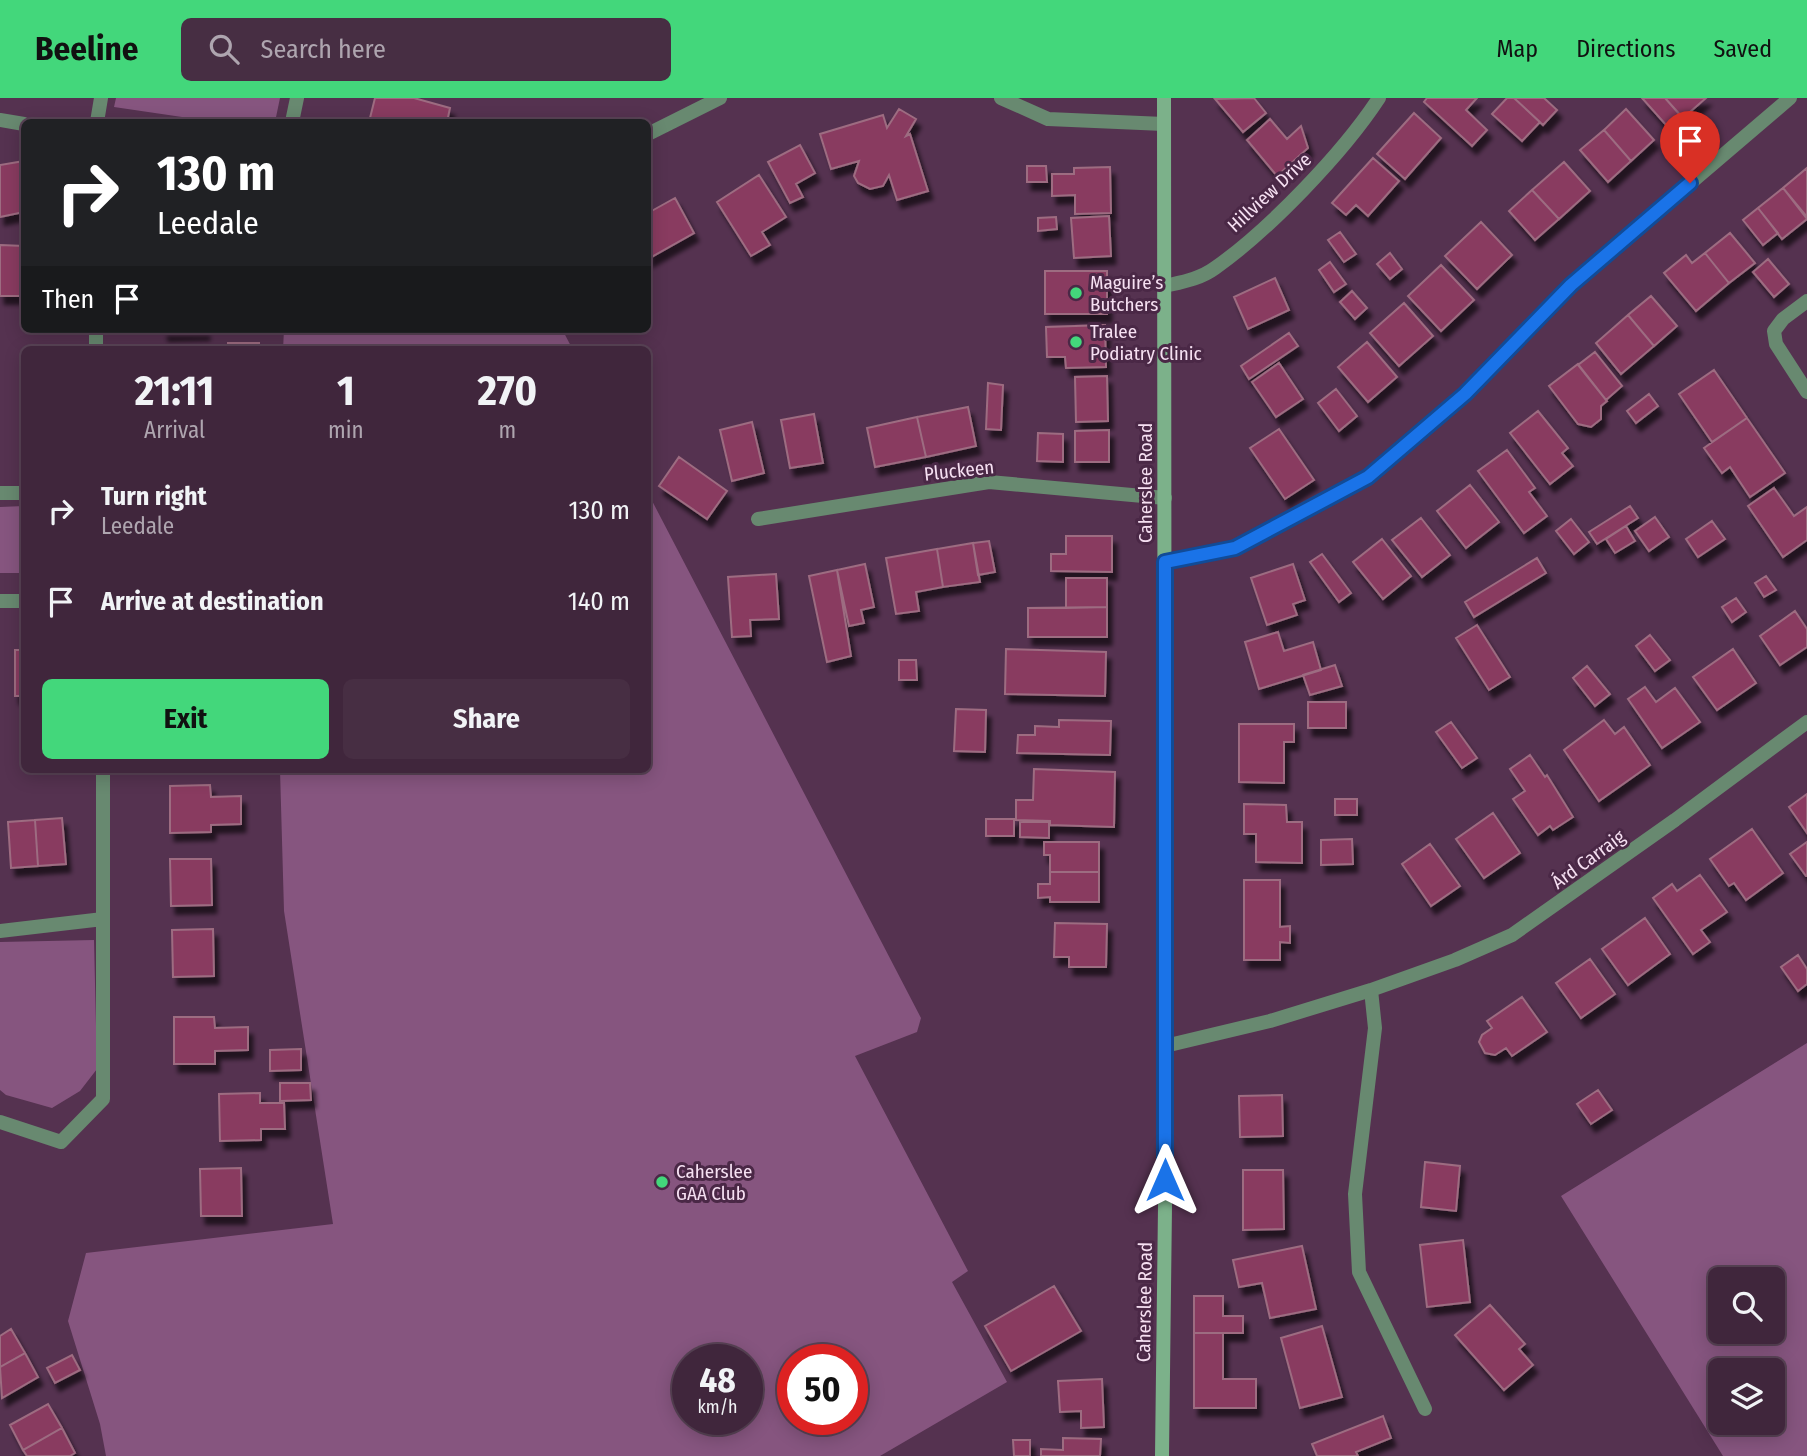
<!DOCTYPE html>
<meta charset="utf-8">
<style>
body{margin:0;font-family:"Fira Sans Condensed",sans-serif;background:#472e43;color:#f1f3f6;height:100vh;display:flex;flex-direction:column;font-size:26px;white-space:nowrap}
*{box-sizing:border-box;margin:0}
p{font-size:23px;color:#aea5af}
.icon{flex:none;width:38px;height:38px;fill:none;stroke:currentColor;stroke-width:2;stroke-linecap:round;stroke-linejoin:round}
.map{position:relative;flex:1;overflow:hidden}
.details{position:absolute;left:21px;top:248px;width:630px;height:427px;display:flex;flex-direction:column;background:#40263c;border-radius:10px;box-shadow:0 4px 18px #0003,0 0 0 2px #594356}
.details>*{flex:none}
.guide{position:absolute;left:21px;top:21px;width:630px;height:214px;border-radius:10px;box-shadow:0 4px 18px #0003,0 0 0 2px #594356;background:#202124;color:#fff;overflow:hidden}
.buttons{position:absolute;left:1708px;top:1169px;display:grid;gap:14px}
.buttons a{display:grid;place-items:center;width:77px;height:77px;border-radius:10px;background:#40263c;box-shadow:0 4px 18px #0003,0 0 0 2px #594356;font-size:35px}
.speed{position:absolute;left:672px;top:1246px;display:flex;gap:14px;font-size:35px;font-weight:700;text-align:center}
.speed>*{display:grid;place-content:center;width:91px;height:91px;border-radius:50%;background:#40263c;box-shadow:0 4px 18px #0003,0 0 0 2px #594356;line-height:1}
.speed small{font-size:18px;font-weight:400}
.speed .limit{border:10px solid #d22;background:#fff;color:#111}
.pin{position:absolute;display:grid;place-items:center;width:60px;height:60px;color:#fff;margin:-72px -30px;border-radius:50% 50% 50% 0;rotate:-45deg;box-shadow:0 0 7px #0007}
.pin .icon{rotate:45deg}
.me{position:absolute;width:77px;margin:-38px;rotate:0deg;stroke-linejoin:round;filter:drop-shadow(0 0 5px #0008)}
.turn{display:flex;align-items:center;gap:24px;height:147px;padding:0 21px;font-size:32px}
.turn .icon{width:91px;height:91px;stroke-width:2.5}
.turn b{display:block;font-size:49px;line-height:60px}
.then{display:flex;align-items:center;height:66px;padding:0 21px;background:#0003;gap:14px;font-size:26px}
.eta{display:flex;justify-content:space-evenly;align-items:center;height:119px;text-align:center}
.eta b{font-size:42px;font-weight:700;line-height:49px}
.primary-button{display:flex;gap:14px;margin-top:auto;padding:14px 21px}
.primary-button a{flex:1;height:80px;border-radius:10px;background:#43d77b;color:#111;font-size:28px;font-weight:700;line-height:80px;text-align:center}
.primary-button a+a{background:#472e43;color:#f1f3f6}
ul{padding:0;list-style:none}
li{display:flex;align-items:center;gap:21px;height:91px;padding:0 21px}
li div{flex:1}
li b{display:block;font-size:26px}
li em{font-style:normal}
header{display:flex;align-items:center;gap:42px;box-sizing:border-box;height:98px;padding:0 35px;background:#43d77b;color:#111}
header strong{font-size:33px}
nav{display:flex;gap:38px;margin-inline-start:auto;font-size:24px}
.search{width:490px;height:63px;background:#472e43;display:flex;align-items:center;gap:18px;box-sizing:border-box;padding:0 24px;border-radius:10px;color:#aea5af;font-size:26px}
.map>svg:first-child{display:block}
.green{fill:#86557f;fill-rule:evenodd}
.building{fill:#893a61;stroke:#9d6c81;stroke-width:2;filter:url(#shadow)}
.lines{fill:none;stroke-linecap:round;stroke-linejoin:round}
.minor{stroke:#688970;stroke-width:14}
.secondary{stroke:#7cb18a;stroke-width:14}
.route-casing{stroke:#114b97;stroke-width:18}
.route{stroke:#1a73e8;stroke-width:12}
.poi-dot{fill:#43d77b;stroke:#4a2846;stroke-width:2.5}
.labels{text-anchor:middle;stroke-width:6;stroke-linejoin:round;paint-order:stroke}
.street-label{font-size:19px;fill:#f6e0f2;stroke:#4a2846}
.poi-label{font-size:19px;fill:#f6e0f2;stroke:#4a2846;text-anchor:start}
</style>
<header>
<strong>Beeline</strong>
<div class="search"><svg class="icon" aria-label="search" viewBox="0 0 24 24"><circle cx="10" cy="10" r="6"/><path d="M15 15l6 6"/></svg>Search here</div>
<nav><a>Map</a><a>Directions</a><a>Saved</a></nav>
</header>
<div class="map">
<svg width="1807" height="1358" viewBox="0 0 1807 1358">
<defs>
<filter id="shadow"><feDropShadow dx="4.5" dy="8" stdDeviation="2" flood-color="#0009"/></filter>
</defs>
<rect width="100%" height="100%" fill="#553250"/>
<!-- green -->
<path class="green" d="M 116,0 L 280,0 L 275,24 L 216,24 L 114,9 Z
M 284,231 L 562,231 L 573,252 L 283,252 Z
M 648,395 L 921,920 L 917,934 L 855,958 L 968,1173 L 952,1184 L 1007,1284 L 880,1358 L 106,1358 L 100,1326 L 68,1223 L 86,1155 L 333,1126 L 284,813 L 280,672 L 648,672 ZM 688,1262 L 747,1262 L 747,1321 L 688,1321 ZM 793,1262 L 852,1262 L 852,1321 L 793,1321 Z
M 24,408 L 24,475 L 0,475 L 0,409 Z
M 94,842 L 97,971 L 80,993 L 52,1010 L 6,997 L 0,992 L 0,844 Z
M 1807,945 L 1807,1358 L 1723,1358 L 1561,1098 ZM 1720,1181 L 1773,1181 L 1773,1234 L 1720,1234 ZM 1720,1272 L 1773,1272 L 1773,1325 L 1720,1325 Z"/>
<!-- building -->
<path class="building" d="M 375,0 L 414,0 L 450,10 L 447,24 L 369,24 Z
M 1254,0 L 1266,15 L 1243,34 L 1215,1 Z
M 1427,0 L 1477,0 L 1466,12 L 1487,32 L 1472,48 L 1424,4 Z
M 1507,0 L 1514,0 L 1540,24 L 1522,43 L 1492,16 Z
M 1514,0 L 1544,0 L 1557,12 L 1543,27 Z
M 1642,0 L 1665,0 L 1680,17 L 1667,28 Z
M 1665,0 L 1706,0 L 1683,20 Z
M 899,11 L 916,21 L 906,38 L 910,36 L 928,93 L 897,102 L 889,77 L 883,88 L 870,91 L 858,85 L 854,78 L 859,63 L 831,71 L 820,36 L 883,17 L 887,30 Z
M 1626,11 L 1654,42 L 1631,63 L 1604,32 Z
M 1414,15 L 1441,40 L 1405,81 L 1377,56 Z
M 1270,21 L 1287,41 L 1301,28 L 1308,50 L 1277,78 L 1247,42 Z
M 1604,32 L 1631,63 L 1608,84 L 1580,52 Z
M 800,47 L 815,75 L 796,86 L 803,99 L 790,105 L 768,64 Z
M 1373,60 L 1399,83 L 1368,118 L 1356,107 L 1346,117 L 1332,105 Z
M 24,63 L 24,114 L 0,119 L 0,67 Z
M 1564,64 L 1590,93 L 1559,121 L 1532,92 Z
M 1027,68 L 1046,68 L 1047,84 L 1027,84 Z
M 1110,69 L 1111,115 L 1075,116 L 1075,97 L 1052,98 L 1052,76 L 1074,76 L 1074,70 Z
M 1807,70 L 1807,119 L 1783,90 Z
M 759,77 L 786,119 L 762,134 L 770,147 L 751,158 L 717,104 Z
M 1783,90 L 1807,121 L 1782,141 L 1758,110 Z
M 1532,92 L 1559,121 L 1535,142 L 1509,113 Z
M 675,100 L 694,135 L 648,161 L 648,115 Z
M 1758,110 L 1778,135 L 1763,147 L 1743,122 Z
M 1109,118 L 1111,158 L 1074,160 L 1071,120 Z
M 1056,119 L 1057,131 L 1038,133 L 1038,120 Z
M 1481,124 L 1512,157 L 1477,191 L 1445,158 Z
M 1340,134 L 1356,156 L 1344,164 L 1328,142 Z
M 1730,135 L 1755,165 L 1729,185 L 1705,155 Z
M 0,147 L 24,148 L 24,198 L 0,198 Z
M 1390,155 L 1402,171 L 1390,181 L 1377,166 Z
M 1705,155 L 1729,185 L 1696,213 L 1664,175 L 1686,157 L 1692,165 Z
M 1768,161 L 1789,186 L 1774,199 L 1753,174 Z
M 1330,164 L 1346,186 L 1334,194 L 1319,172 Z
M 1441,167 L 1474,202 L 1441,233 L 1408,198 Z
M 1045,173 L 1107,173 L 1107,216 L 1045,216 Z
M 1275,180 L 1289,212 L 1248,231 L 1234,199 Z
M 1352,193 L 1367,210 L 1355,221 L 1340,204 Z
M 1651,198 L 1677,228 L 1654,248 L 1628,217 Z
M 1404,205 L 1433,238 L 1399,268 L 1370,235 Z
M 1628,217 L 1654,248 L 1621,276 L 1596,245 Z
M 1105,227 L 1106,269 L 1066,270 L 1065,259 L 1047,259 L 1046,229 Z
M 163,231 L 205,231 L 205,234 L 164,235 Z
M 1289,235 L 1298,248 L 1249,281 L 1241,268 Z
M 1367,244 L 1397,279 L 1368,304 L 1338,269 Z
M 228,245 L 259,245 L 259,252 L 228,252 Z
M 1595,254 L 1622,288 L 1606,302 L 1578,267 Z
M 1279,265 L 1303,301 L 1276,319 L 1252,284 Z
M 1578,266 L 1607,303 L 1601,308 L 1601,321 L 1591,329 L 1578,326 L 1549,288 Z
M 1714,272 L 1747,320 L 1712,344 L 1679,296 Z
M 1107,278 L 1108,323 L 1076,324 L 1075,279 Z
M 988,285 L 1003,287 L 1001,332 L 986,331 Z
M 21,289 L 24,289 L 24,335 L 22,335 Z
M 1336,291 L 1357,318 L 1339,333 L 1318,305 Z
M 1649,296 L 1658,308 L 1636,325 L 1627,313 Z
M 968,309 L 976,348 L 926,359 L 917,319 Z
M 1538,313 L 1568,350 L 1562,355 L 1573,368 L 1550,386 L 1510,335 Z
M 814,316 L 823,365 L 790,370 L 781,322 Z
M 917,319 L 926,359 L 875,369 L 867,330 Z
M 1747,320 L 1785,375 L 1750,399 L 1730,369 L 1722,375 L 1704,350 Z
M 752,324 L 764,375 L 732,383 L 720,332 Z
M 1279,331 L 1314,382 L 1285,401 L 1250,350 Z
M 1109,332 L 1109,364 L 1075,364 L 1075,333 Z
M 1038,335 L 1063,336 L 1063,364 L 1037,363 Z
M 1507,352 L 1535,390 L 1529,394 L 1547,418 L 1524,435 L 1478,373 Z
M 679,359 L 727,393 L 707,421 L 659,388 Z
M 1470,387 L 1499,424 L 1466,450 L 1437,413 Z
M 1774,390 L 1794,418 L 1807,409 L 1807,442 L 1783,459 L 1748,408 Z
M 1630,408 L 1638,420 L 1597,446 L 1589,434 Z
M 1655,419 L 1669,439 L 1649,453 L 1635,433 Z
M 1421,420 L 1450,457 L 1422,479 L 1392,442 Z
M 1571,421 L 1589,444 L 1574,456 L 1556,433 Z
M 1712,423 L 1725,441 L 1698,459 L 1686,441 Z
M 1626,428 L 1635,443 L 1615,455 L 1606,441 Z
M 1066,438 L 1112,438 L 1112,474 L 1051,473 L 1051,456 L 1066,456 Z
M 1382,441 L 1411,478 L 1383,501 L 1353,464 Z
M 989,443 L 995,474 L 978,477 L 973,445 Z
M 973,445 L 980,484 L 943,489 L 937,451 Z
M 937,451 L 943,489 L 916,494 L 919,513 L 896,516 L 886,460 Z
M 1322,456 L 1351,495 L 1339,504 L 1310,464 Z
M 1537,460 L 1546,475 L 1474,519 L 1465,504 Z
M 865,466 L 874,509 L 861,512 L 864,525 L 849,528 L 837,472 Z
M 1293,466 L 1305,502 L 1293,506 L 1297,517 L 1267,527 L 1251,480 Z
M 837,472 L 851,558 L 827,564 L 809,478 Z
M 776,476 L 779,521 L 750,522 L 751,538 L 732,539 L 728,479 Z
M 1766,478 L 1776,492 L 1764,499 L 1755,485 Z
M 1066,480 L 1107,480 L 1107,509 L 1066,510 Z
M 1736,500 L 1746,514 L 1732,524 L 1722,509 Z
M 1107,509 L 1107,539 L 1028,539 L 1028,510 Z
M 1795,513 L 1807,531 L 1807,549 L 1780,567 L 1760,538 Z
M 1477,527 L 1510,579 L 1489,592 L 1456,540 Z
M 1278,534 L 1284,553 L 1313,544 L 1321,572 L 1259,591 L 1245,544 Z
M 1650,537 L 1670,562 L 1655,573 L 1636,548 Z
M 1006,551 L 1106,554 L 1105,598 L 1005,596 Z
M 1733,551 L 1756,585 L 1717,612 L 1693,579 Z
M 15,552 L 24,552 L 24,598 L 15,598 Z
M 899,562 L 916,562 L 917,582 L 899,582 Z
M 1335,567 L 1342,588 L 1310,597 L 1303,577 Z
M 1587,568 L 1610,596 L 1595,608 L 1573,580 Z
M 1645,589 L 1656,604 L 1675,590 L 1700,624 L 1662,650 L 1628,601 Z
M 1308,604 L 1346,604 L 1346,630 L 1308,630 Z
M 956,611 L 986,612 L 985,654 L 954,653 Z
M 1059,622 L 1111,623 L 1110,657 L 1017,655 L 1018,637 L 1035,637 L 1035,628 L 1059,629 Z
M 1604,622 L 1615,636 L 1624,629 L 1650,667 L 1599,703 L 1564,652 Z
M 1451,624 L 1477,660 L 1462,670 L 1436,634 Z
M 1239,626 L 1294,626 L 1294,644 L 1284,644 L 1284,685 L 1239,684 Z
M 1530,657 L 1545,679 L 1547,677 L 1573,719 L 1553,732 L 1550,728 L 1538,737 L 1513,701 L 1525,693 L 1510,671 Z
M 1034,671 L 1115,674 L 1114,729 L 1050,727 L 1050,723 L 1016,722 L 1016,702 L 1033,702 Z
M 210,687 L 211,699 L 241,698 L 241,726 L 211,727 L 211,734 L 170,735 L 170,688 Z
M 1807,696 L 1807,735 L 1789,709 Z
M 1335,701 L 1357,701 L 1357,717 L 1335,717 Z
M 1244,706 L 1286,707 L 1287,724 L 1302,724 L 1302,765 L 1256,764 L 1256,736 L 1244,736 Z
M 1493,715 L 1520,755 L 1484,780 L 1456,741 Z
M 62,720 L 66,766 L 38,768 L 35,722 Z
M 986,721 L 1014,721 L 1014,738 L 986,738 Z
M 35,722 L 38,768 L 11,770 L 8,724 Z
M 1020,724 L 1049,724 L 1049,740 L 1020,739 Z
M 1752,731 L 1783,775 L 1746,802 L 1734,785 L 1729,788 L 1710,761 Z
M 1352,741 L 1353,766 L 1321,767 L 1321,742 Z
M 1044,744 L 1099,744 L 1099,774 L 1050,774 L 1050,757 L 1044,757 Z
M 1807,744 L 1807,778 L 1806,778 L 1790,756 Z
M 1430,746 L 1460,788 L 1431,808 L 1402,766 Z
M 170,761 L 211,761 L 212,807 L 171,808 Z
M 1050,774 L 1099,774 L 1099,804 L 1050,804 L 1050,799 L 1038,800 L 1038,786 L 1050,786 Z
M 1700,777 L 1727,814 L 1701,832 L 1710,844 L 1693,856 L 1653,800 L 1672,786 L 1677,793 Z
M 1244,782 L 1280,782 L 1280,829 L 1290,828 L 1290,845 L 1280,844 L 1280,862 L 1244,862 Z
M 1645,820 L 1670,856 L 1628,887 L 1602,851 Z
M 1055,825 L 1107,826 L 1106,869 L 1069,869 L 1069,859 L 1054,859 Z
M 213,831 L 214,878 L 173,879 L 172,832 Z
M 1798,857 L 1807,871 L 1807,886 L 1798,893 L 1781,869 Z
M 1590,861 L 1615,896 L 1581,920 L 1556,885 Z
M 1522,899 L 1547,934 L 1512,958 L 1506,950 L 1495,957 L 1485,955 L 1479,944 L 1482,937 L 1492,930 L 1487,923 Z
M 174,919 L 214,919 L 215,930 L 248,929 L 248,952 L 215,953 L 215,966 L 174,966 Z
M 301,951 L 301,972 L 270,973 L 270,952 Z
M 280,985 L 310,985 L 311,1002 L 280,1003 Z
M 1598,992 L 1612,1012 L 1591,1026 L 1577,1006 Z
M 260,995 L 260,1005 L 284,1005 L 285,1031 L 261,1031 L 261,1042 L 220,1043 L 219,996 Z
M 1282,997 L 1283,1038 L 1240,1039 L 1239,998 Z
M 1425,1064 L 1460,1068 L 1456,1113 L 1421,1109 Z
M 241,1070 L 242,1118 L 201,1118 L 200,1071 Z
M 1243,1072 L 1283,1072 L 1284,1131 L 1243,1132 Z
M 1463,1142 L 1470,1204 L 1427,1209 L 1420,1147 Z
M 1302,1148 L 1316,1211 L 1270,1220 L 1262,1185 L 1239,1189 L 1233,1162 Z
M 1054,1188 L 1081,1233 L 1011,1273 L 985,1228 Z
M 1194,1198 L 1223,1198 L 1223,1218 L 1243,1218 L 1243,1235 L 1194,1235 Z
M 1490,1207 L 1525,1246 L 1519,1251 L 1533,1267 L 1504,1292 L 1455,1237 Z
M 1322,1228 L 1342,1299 L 1300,1310 L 1281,1240 Z
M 11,1231 L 25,1255 L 0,1269 L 0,1238 Z
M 1194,1235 L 1223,1235 L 1223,1281 L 1256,1281 L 1256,1310 L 1194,1310 Z
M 25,1255 L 38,1279 L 2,1300 L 0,1269 Z
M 72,1257 L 80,1272 L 55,1285 L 47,1270 Z
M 1102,1281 L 1104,1329 L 1081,1330 L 1081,1313 L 1060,1314 L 1058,1283 Z
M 48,1306 L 62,1330 L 23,1352 L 10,1327 Z
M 1383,1318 L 1391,1340 L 1356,1354 L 1358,1358 L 1317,1358 L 1312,1346 Z
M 62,1330 L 75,1355 L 70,1358 L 27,1358 L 23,1352 Z
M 1063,1340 L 1101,1341 L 1100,1358 L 1041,1358 L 1041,1351 L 1063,1352 Z
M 1013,1342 L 1030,1342 L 1030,1358 L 1014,1358 Z"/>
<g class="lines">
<!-- minor -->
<path class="minor" d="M 1001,0 L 1048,21 L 1164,26
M 0,22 L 24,26
M 97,24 L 101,0
M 292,24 L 297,0
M 648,36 L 720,0
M 1165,188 C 1182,184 1200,181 1215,170 C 1269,132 1343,55 1379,0
M 1807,203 L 1783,221 L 1774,233 L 1776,246 L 1807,294
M 96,252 L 96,231
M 0,395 L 24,395
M 758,421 L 989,384 L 1165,400
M 1165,464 L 1235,450 L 1368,379 L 1466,296 L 1571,187 L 1790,0
M 0,503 L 24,503
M 0,833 L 103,821
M 1371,892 L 1375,930 L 1355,1096 L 1359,1174 L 1425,1311
M 1165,948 L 1270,923 L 1371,892 L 1455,862 L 1512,837 L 1675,722 L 1807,624
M 0,1024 L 61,1044 L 103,1001 L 103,672"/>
<!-- secondary -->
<path class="secondary" d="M 1162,1358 L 1165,1108 L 1164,0"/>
</g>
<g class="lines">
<defs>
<path id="route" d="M 1165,1082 L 1165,464 L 1235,450 L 1368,379 L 1465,296 L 1571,187 L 1690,85"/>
</defs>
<!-- route casing -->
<use href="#route" class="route-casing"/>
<!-- route -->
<use href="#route" class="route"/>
</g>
<!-- markers -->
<g class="poi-dot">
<circle cx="1076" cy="195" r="7"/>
<circle cx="1076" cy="244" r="7"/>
<circle cx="662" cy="1084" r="7"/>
</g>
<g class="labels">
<!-- street labels -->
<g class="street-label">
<text transform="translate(1269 94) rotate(-43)" y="7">Hillview Drive</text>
<text transform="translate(959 372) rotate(-6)" y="7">Pluckeen</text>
<text transform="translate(1145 385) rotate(-90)" y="7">Caherslee Road</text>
<text transform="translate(1588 761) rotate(-36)" y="7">Árd Carraig</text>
<text transform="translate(1144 1204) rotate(-89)" y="7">Caherslee Road</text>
</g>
<!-- poi labels -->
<g class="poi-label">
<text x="1090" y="191">Maguire’s<tspan x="1090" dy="22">Butchers</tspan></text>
<text x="1090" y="240">Tralee<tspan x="1090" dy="22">Podiatry Clinic</tspan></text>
<text x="676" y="1080">Caherslee<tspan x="676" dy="22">GAA Club</tspan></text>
</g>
</g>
</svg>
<div class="buttons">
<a><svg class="icon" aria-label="search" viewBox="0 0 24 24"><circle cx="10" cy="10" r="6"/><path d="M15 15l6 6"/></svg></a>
<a><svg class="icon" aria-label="layers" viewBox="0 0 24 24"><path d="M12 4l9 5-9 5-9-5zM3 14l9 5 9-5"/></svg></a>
</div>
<div class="speed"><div>48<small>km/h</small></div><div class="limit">50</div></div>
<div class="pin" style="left:1690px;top:85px;background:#d93025"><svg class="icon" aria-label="arrive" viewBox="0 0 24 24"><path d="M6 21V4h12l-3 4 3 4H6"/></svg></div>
<svg class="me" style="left:1165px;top:1082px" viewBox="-20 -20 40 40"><path d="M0-17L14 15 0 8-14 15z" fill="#1a73e8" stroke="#fff" stroke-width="4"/></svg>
<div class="guide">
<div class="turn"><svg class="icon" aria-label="right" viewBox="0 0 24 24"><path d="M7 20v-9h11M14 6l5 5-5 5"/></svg><div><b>130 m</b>Leedale</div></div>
<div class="then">Then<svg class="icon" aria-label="arrive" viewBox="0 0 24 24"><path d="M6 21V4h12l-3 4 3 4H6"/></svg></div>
</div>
<section class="details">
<div class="eta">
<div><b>21:11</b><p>Arrival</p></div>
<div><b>1</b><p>min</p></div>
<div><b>270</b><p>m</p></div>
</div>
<ul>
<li><svg class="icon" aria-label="right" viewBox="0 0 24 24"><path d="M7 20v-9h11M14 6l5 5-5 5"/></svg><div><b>Turn right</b><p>Leedale</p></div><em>130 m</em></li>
<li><svg class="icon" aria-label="arrive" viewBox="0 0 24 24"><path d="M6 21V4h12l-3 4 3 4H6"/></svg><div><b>Arrive at destination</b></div><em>140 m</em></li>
</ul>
<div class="primary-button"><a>Exit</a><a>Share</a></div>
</section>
</div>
